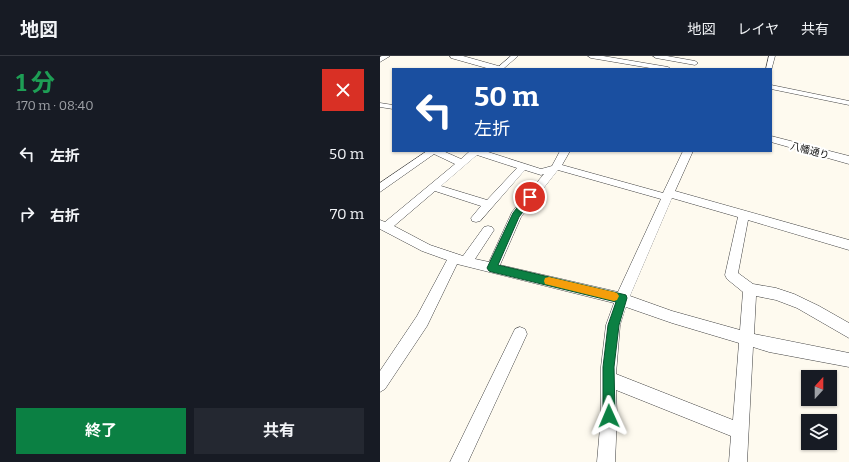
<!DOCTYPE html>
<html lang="ja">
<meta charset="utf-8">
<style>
body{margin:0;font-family:Bitter,"Noto Sans JP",serif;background:#242831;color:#f1f3f6;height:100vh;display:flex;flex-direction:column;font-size:15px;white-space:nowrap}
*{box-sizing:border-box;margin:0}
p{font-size:13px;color:#9ea1a6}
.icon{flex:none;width:22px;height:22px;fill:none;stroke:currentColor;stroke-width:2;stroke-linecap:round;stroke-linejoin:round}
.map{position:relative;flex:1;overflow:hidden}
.drawer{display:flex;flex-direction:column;background:#171b24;width:380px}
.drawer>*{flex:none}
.banner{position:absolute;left:12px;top:12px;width:380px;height:84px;border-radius:0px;box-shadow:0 1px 3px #0004;background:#1a4fa0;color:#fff;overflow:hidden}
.needle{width:26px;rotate:21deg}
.buttons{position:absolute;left:421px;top:314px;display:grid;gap:8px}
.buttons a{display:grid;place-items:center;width:36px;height:36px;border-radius:0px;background:#171b24;box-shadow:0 1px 3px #0004;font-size:20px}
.pin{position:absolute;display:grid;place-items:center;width:34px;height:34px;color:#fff;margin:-17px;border:2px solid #fff;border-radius:50%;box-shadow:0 1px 4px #0007}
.me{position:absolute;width:44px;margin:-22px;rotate:359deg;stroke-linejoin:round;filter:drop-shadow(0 0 3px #0008)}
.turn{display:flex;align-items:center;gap:14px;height:84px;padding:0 16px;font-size:18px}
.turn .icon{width:52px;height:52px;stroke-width:2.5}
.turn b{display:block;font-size:28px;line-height:34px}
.round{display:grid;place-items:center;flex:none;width:42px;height:42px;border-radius:0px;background:#242831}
.overview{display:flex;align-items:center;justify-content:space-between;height:68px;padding:0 16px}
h1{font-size:24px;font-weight:700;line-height:30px;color:#1e9e55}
.cta{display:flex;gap:8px;margin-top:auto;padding:8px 16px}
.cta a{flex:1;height:46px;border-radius:0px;background:#0b8043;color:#fff;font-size:16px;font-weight:700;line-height:46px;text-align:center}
.cta a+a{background:#242831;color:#f1f3f6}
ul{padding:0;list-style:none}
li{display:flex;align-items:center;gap:12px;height:60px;padding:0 16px}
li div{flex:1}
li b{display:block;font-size:15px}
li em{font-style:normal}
header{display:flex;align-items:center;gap:24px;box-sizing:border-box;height:56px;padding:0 20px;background:#171b24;border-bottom:1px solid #363941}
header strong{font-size:19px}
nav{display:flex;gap:22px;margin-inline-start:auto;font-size:14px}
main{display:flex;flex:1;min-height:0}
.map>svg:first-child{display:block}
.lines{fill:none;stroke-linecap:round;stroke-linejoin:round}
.minor-casing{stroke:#414141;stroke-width:1}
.tertiary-casing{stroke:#414141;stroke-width:1}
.minor{fill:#fff;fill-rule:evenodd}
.tertiary{fill:#fff;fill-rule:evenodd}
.route{fill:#0b8043;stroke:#07532c}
.slow{fill:#f59e0b}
.labels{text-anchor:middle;stroke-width:4;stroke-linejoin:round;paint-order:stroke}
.far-street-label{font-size:10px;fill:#0e0e0e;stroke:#fff}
</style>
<header>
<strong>地図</strong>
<nav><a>地図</a><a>レイヤ</a><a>共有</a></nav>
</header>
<main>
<section class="drawer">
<div class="overview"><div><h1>1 分</h1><p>170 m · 08:40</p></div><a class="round" style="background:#d93025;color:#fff"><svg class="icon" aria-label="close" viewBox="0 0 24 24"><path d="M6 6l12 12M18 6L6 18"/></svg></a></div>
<ul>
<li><svg class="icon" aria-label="left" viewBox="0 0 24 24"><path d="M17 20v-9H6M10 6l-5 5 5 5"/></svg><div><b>左折</b></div><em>50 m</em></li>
<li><svg class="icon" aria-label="right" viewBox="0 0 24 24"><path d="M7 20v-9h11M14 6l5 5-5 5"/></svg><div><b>右折</b></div><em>70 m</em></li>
</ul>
<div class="cta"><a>終了</a><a>共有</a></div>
</section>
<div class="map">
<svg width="469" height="406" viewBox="0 0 469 406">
<rect width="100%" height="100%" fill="#fefaef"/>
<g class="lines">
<defs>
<path id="minor" d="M 2,0 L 10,0 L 0,6 L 0,1 Z
M 131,0 L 138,0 L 123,13 L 116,13 Z
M 208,0 L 223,0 L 288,11 L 291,13 L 276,13 L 211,2 Z
M 273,0 L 287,0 L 315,5 L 318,7 L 315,9 L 276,2 Z
M 389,0 L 395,0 L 391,15 L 391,13 L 386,13 Z
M 391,29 L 469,45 L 469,49 L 391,33 Z
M 0,47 L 13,49 L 13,53 L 0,51 Z
M 47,95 L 63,95 L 81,103 L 90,95 L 105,95 L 161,113 L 172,110 L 180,95 L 190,95 L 182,109 L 283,137 L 303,95 L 313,95 L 295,135 L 469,184 L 469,194 L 368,164 L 358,217 L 373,228 L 396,232 L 414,238 L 439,250 L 469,267 L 469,282 L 417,252 L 396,244 L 376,240 L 374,278 L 469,297 L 469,311 L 389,296 L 373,291 L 367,406 L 349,406 L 351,380 L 236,334 L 237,360 L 235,406 L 217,406 L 221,360 L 221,311 L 226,269 L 234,247 L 77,208 L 47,270 L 5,333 L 0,336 L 0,315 L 37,260 L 67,204 L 42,195 L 0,173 L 0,164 L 5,166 L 75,108 L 54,98 L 0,136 L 0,127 ZM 97,99 L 137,112 L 107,144 L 61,130 ZM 145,114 L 161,119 L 164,118 L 132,156 L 109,206 L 95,203 L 112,177 L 114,174 L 112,171 L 108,170 L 104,171 L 83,200 L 50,189 L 14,170 L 55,135 L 101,150 L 91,162 L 92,165 L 96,166 L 100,165 ZM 178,114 L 281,143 L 238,236 L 120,209 L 141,161 ZM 292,142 L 358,161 L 345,219 L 347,223 L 363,236 L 360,274 L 292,255 L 250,240 ZM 246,251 L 292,267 L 359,287 L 353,364 L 236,318 L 240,269 Z
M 140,271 L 145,273 L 147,278 L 88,406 L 70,406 L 135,273 Z"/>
<path id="tertiary" d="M 70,0 L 83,0 L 122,11 L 123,13 L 110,13 L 71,2 Z
M 391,80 L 469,100 L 469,108 L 391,86 Z"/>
</defs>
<!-- minor casing -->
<use href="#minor" class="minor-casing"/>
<!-- tertiary casing -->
<use href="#tertiary" class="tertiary-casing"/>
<!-- minor -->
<use href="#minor" class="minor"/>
<!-- tertiary -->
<use href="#tertiary" class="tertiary"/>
</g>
<!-- route -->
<path class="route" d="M 147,139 L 153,139 L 154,141 L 139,161 L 118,209 L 242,238 L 246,239 L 247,242 L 239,269 L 234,311 L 235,360 L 234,364 L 229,366 L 225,364 L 223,360 L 223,311 L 228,269 L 236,246 L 112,216 L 109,215 L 107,212 L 133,157 Z"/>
<!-- slow -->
<path class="slow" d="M 169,221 L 234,236 L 237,237 L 239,240 L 237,244 L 234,245 L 169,229 L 165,228 L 164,225 L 165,222 Z"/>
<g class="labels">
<!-- far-street labels -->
<g class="far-street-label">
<text transform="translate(430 94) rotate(15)" y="4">八幡通り</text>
</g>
</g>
</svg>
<div class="buttons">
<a><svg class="needle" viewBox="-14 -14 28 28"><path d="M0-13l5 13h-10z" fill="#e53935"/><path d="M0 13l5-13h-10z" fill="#9ea1a6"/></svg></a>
<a><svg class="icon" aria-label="layers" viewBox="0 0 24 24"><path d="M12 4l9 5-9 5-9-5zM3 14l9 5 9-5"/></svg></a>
</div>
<div class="pin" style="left:150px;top:141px;background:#d93025"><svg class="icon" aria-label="arrive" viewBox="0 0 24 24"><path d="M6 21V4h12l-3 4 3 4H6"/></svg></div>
<svg class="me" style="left:229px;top:360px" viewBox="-20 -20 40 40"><path d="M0-17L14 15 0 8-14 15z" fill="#0b8043" stroke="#fff" stroke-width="4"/></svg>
<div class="banner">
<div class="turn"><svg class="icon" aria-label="left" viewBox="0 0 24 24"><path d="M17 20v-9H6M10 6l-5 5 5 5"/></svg><div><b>50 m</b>左折</div></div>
</div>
</div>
</main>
